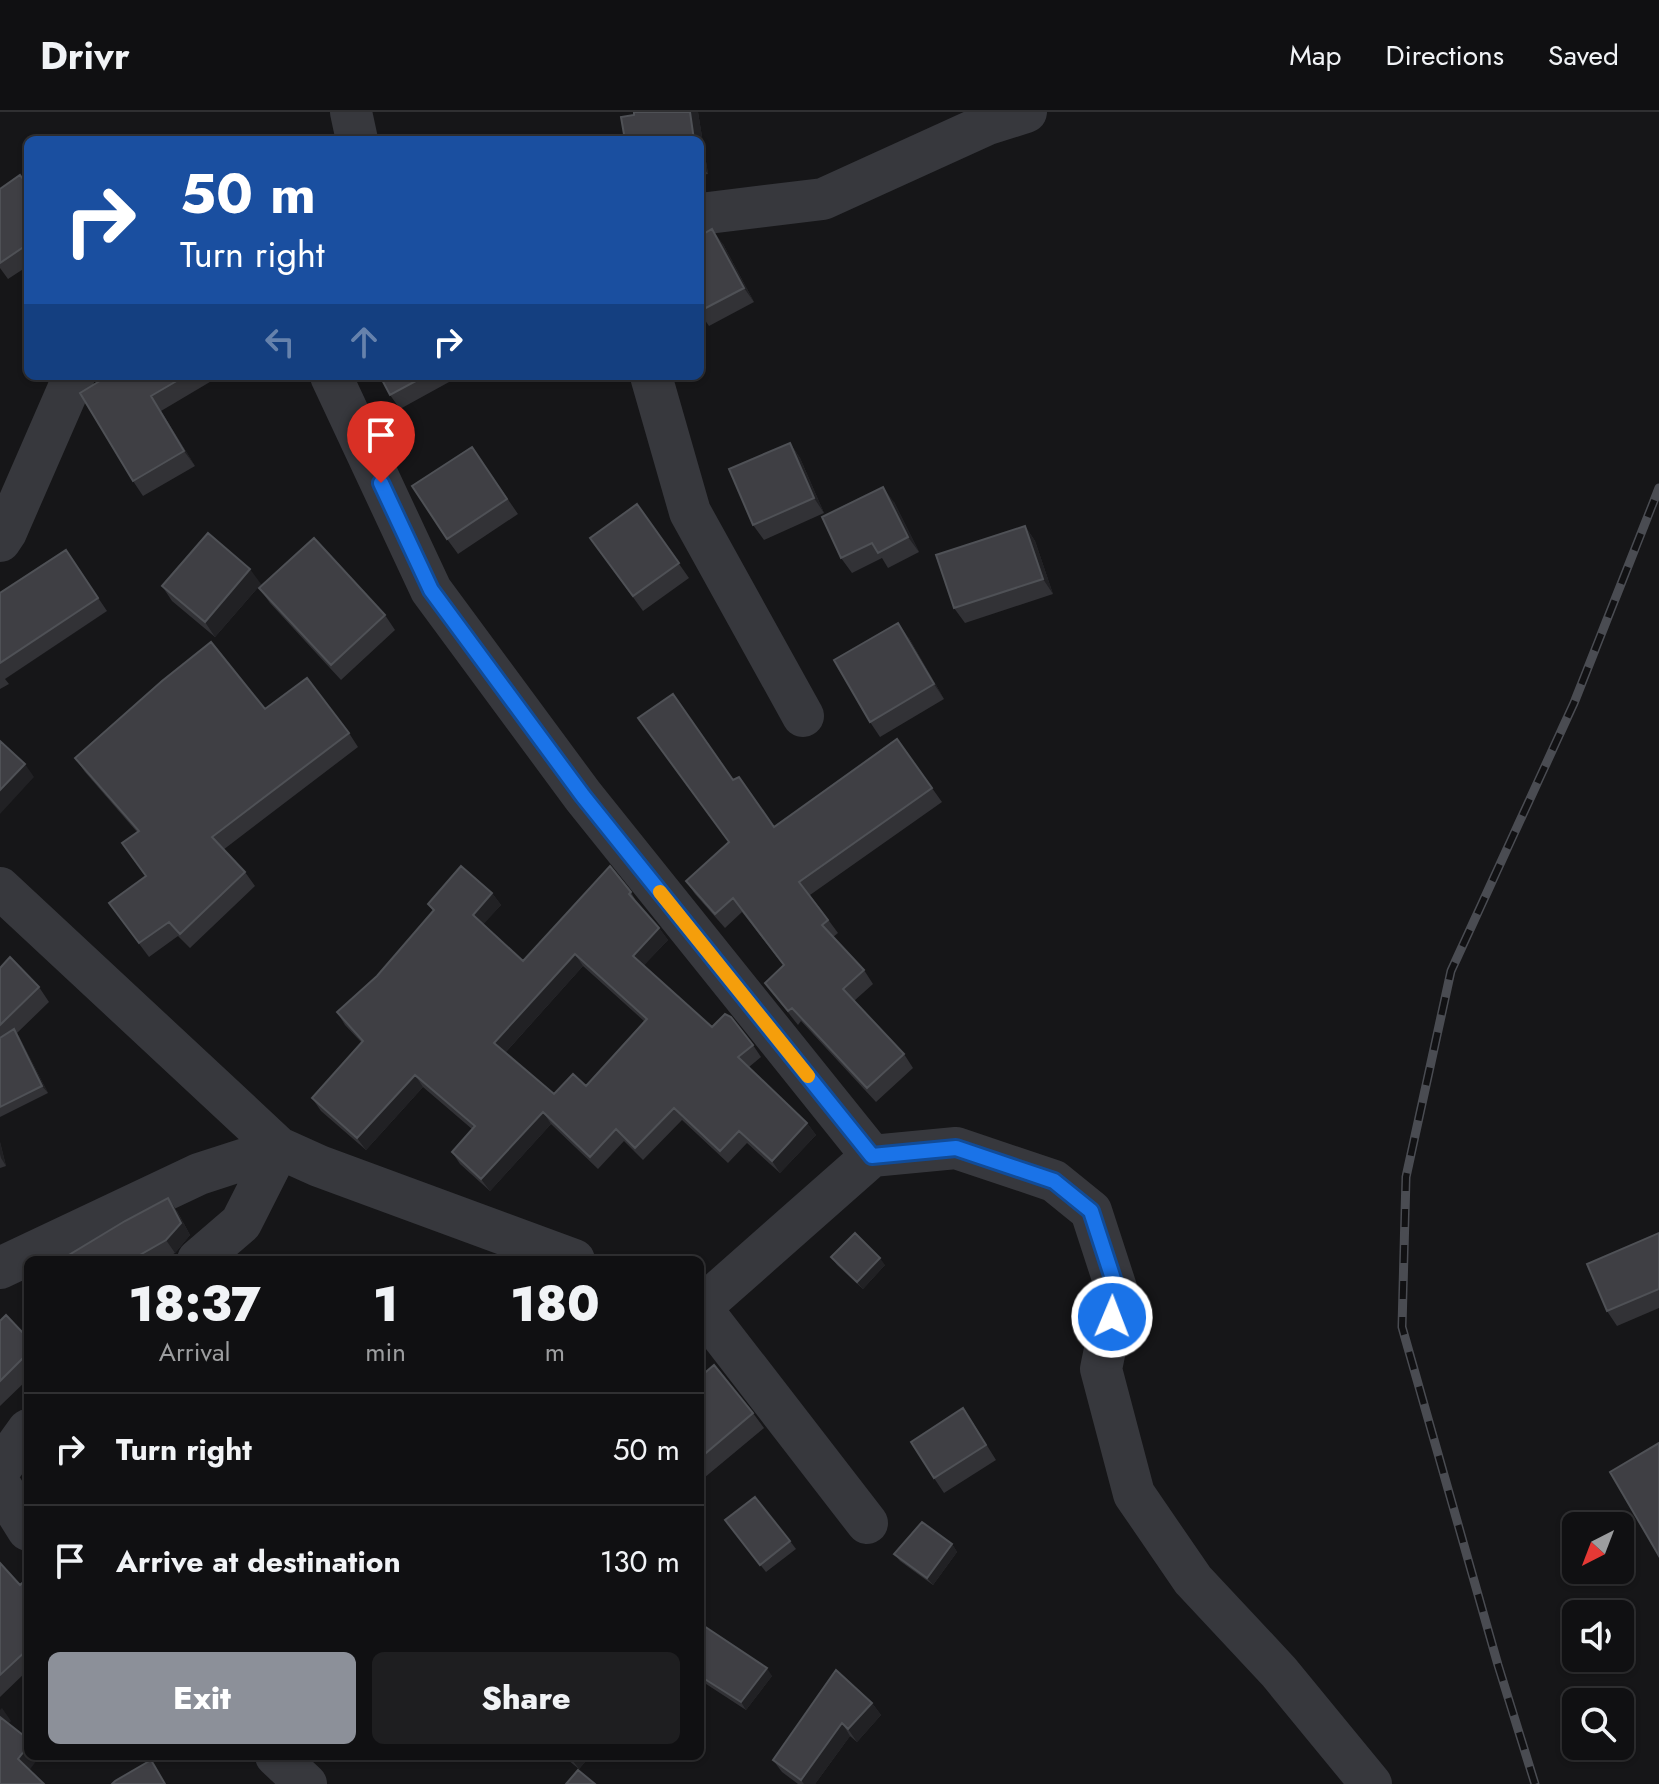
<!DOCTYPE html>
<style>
body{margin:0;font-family:Jost,sans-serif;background:#1e1e20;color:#f1f3f6;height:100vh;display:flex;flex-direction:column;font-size:30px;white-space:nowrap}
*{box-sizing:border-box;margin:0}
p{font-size:26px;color:#9c9d9f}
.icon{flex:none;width:44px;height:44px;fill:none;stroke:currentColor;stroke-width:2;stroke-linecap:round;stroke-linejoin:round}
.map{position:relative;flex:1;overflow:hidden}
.panel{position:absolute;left:24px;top:1144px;width:680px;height:504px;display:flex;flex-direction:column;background:#101012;border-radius:12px;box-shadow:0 2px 6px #0004,0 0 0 2px #303032}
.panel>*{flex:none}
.guide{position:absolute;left:24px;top:24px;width:680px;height:244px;border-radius:12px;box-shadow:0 2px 6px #0004,0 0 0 2px #303032;background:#1a4fa0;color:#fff;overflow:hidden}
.needle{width:52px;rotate:222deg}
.tools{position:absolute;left:1562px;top:1400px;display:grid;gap:16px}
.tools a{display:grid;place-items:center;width:72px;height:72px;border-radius:12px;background:#101012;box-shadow:0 2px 6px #0004,0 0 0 2px #303032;font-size:40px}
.pin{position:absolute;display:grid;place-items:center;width:68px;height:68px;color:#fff;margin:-82px -34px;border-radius:50% 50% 50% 0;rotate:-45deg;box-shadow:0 0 8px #0007}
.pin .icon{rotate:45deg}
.me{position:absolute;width:88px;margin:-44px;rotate:1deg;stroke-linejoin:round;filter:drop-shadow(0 0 6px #0008)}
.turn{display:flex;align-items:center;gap:28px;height:168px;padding:0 24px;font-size:36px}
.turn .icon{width:104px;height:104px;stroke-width:2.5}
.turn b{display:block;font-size:56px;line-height:68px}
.lanes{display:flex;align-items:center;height:76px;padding:0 24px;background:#0003;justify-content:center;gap:40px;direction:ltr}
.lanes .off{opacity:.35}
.eta{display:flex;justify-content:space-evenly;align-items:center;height:136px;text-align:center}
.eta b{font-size:48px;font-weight:800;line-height:56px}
.primary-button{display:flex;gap:16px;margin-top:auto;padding:16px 24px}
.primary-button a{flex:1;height:92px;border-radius:12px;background:#8c9099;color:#fff;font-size:32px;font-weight:800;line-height:92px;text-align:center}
.primary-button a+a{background:#1e1e20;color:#f1f3f6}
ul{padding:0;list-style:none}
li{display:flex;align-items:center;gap:24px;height:112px;padding:0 24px;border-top:2px solid #303032}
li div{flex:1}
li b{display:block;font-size:30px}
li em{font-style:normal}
header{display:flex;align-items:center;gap:48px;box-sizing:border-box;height:112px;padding:0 40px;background:#101012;border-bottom:2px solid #303032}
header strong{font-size:38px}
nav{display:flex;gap:44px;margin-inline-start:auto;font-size:28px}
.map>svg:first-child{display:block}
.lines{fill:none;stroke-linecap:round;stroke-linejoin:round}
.minor{stroke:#37383d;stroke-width:42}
.rail-casing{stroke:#4a4c52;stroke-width:9}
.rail{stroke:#111113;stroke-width:6;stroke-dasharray:18;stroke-linecap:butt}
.wall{fill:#323236;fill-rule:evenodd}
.shaded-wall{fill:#212124}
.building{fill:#3f3f44;stroke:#4f5156;stroke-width:2;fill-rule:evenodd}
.route-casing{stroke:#114b97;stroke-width:20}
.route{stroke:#1a73e8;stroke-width:14}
.slow{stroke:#f59e0b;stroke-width:14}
</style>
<header>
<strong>Drivr</strong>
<nav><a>Map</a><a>Directions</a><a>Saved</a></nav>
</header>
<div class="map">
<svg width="1659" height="1672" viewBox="0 0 1659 1672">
<rect width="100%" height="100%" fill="#161618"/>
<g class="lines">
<!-- minor -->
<path class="minor" d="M 351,0 L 357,28
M 700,102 L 823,87 L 988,12 L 1026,0
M 331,264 L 431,478 L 583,684 L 872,1044
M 651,264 L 690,400 L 803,604
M 0,429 L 6,420 L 74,264
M 0,776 L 279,1036 L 319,1054 L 574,1148
M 198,1148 L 241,1111 L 279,1036
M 0,1156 L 199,1062 L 279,1036
M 700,1195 L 867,1411
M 701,1195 L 872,1044 L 956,1036 L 1054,1069 L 1091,1099 L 1117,1179 L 1101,1257 L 1134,1382 L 1193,1468 L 1279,1560 L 1371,1672
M 0,1357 L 28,1318
M 0,1373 L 28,1418
M 276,1644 L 306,1672"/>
<defs>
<path id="rail" d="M 1535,1672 L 1498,1553 L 1402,1215 L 1406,1065 L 1451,859 L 1574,591 L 1659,376"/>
</defs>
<!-- rail casing -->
<use href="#rail" class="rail-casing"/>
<!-- rail -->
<use href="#rail" class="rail"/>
</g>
<!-- wall -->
<path class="wall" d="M 698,0 L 708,62 L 700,63 L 700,28 L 634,3 Z
M 28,74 L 28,154 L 8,167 L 0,156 L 0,77 Z
M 700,124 L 723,132 L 754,190 L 709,214 L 700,201 Z
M 108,264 L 220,264 L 161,299 L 195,354 L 143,384 L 133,369 Z
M 380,264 L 460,264 L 400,297 L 390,283 Z
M 790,331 L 800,346 L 824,401 L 764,428 L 753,413 Z
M 472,335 L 518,402 L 458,442 L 447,427 Z
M 894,390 L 919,440 L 888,456 L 882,446 L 852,461 L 841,446 Z
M 637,392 L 689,466 L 643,499 L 590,426 Z
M 1025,414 L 1035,429 L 1053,482 L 965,511 L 954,496 Z
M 66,438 L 107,499 L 5,567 L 9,572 L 0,577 L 0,481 Z
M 261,472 L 215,525 L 172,489 L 162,474 Z
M 259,476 L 385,503 L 395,518 L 341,568 L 270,491 Z
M 909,526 L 944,587 L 880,625 L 870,610 Z
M 265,597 L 349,621 L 358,635 L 223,738 L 245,760 L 255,774 L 190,836 L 178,824 L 149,845 L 119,805 L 146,764 L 137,720 L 85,660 L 75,646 Z
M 897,627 L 942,690 L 810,783 L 838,821 L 833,825 L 864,858 L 873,872 L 854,889 L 904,942 L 913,956 L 876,990 L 801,909 L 798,913 L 775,884 L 765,871 L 784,854 L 742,800 L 725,816 L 695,782 L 686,769 L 729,730 L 733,668 L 774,715 Z
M 631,780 L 638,793 L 659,816 L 668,828 L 643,854 L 712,915 L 753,933 L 761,945 L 749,955 L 807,1011 L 816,1023 L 780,1061 L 747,1031 L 728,1051 L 682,1008 L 643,1048 L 624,1029 L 598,1057 L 551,1012 L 490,1079 L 460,1052 L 452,1040 L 472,1017 L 423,975 L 366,1038 L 321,999 L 312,986 L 362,931 L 345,913 L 337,900 L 377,864 L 433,799 L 428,792 L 492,781 L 501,793 L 483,812 L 523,849 ZM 583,854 L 644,909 L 586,974 L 554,982 L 505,941 Z
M 0,856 L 39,875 L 49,890 L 17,921 L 48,981 L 0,1005 Z
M 0,1030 L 6,1054 L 0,1056 Z
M 177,1099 L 190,1123 L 175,1141 L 163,1148 L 66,1148 Z
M 1659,1121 L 1659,1196 L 1617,1214 L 1607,1199 Z
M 831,1145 L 885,1153 L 863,1177 L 837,1153 Z
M 0,1209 L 23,1221 L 28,1217 L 28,1267 L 0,1294 Z
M 700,1265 L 753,1301 L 764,1316 L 704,1366 L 700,1362 Z
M 973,1311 L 996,1348 L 944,1381 L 934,1366 Z
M 731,1416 L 790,1429 L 796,1437 L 766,1460 Z
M 952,1432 L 957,1440 L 933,1473 L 900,1449 L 894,1442 Z
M 0,1451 L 20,1473 L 28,1466 L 28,1558 L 0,1585 Z
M 700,1520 L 772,1564 L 746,1598 L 700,1568 Z
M 872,1591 L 881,1603 L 857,1630 L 850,1624 L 815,1672 L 798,1672 L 782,1660 L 773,1648 Z
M 563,1644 L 590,1644 L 579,1657 Z"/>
<!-- shaded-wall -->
<path class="shaded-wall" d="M 690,0 L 698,0 L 708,62 L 700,51 L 700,28 L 694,28 Z
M 712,117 L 723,132 L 754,190 L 744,176 Z
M 151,284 L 161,299 L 195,354 L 184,339 Z
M 790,331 L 800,346 L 824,401 L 814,386 Z
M 883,375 L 894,390 L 919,440 L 908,425 Z
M 1025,414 L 1035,429 L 1053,482 L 1043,467 Z
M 250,457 L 261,472 L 215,525 L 205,510 Z
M 898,511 L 909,526 L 944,587 L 934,572 Z
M 25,652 L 34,665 L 0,702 L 0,678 Z
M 492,781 L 501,793 L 481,815 L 473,803 Z
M 659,816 L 668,828 L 641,856 L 633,844 Z
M 575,842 L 583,854 L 503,943 L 494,931 Z
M 14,917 L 19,924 L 48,981 L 42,974 Z
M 415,963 L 423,975 L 366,1038 L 357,1026 Z
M 543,1000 L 551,1012 L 490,1079 L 481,1067 Z
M 807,1011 L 816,1023 L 780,1061 L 772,1049 Z
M 0,1030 L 6,1054 L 1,1046 L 0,1042 Z
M 168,1086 L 177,1099 L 190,1123 L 175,1141 L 166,1128 Z
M 880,1146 L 885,1153 L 863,1177 L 857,1170 Z
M 952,1432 L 957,1440 L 933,1473 L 927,1466 Z
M 767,1556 L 772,1564 L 746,1598 L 741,1590 Z
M 872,1591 L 881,1603 L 857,1630 L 848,1617 Z
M 2,1596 L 11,1609 L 5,1615 L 0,1608 L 0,1598 Z
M 842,1611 L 850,1624 L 815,1672 L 804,1672 L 801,1668 Z
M 28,1634 L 28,1644 L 40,1644 L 28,1660 L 18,1647 Z
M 569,1644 L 590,1644 L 579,1657 Z"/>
<!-- building -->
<path class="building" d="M 634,0 L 690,0 L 694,28 L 625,28 L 621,5 L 634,3 Z
M 20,63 L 28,74 L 28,132 L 0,151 L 0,77 Z
M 712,117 L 744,176 L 700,199 L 700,124 Z
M 108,264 L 185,264 L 151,284 L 184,339 L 133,369 L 80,281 Z
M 380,264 L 425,264 L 390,283 Z
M 790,331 L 814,386 L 753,413 L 729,357 Z
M 472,335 L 507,387 L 447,427 L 412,374 Z
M 883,375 L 908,425 L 878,441 L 872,431 L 841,446 L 822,405 Z
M 637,392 L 679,451 L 633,484 L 590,426 Z
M 1025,414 L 1043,467 L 954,496 L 936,443 Z
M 208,421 L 250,457 L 205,510 L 162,474 Z
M 314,426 L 385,503 L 331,553 L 259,476 Z
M 66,438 L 98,486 L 0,551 L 0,481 Z
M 898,511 L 934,572 L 870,610 L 834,548 Z
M 211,530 L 265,597 L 307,566 L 349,621 L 212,725 L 245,760 L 180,822 L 169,810 L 139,831 L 109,791 L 146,764 L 122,731 L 139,719 L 75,646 L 162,569 Z
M 673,582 L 733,668 L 739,665 L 774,715 L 897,627 L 932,676 L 799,770 L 828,808 L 822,813 L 864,858 L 843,877 L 904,942 L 867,976 L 792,896 L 788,899 L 765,871 L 784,853 L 733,786 L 715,802 L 686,769 L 729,730 L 638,606 Z
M 0,629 L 25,652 L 0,678 Z
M 461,754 L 492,781 L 473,803 L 523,849 L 610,754 L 631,780 L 629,782 L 659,816 L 633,844 L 712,915 L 725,902 L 731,905 L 753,933 L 738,945 L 807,1011 L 772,1049 L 739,1019 L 720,1039 L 674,996 L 635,1036 L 616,1017 L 590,1045 L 543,1000 L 481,1067 L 452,1040 L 475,1014 L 415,963 L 357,1026 L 312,986 L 363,929 L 337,900 L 377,864 L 434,798 L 428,792 ZM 575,842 L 647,907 L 586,974 L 573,962 L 554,982 L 494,931 Z
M 10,845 L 39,875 L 0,913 L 0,856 Z
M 14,917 L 42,974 L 0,995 L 0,926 Z
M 168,1086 L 181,1111 L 166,1128 L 131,1148 L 66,1148 L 64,1146 L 125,1109 Z
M 855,1121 L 880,1146 L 857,1170 L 831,1145 Z
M 1659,1121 L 1659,1177 L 1607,1199 L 1587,1152 Z
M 6,1203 L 23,1221 L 28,1217 L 28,1241 L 0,1269 L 0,1209 Z
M 714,1253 L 753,1301 L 700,1346 L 700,1265 Z
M 963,1296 L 986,1333 L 934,1366 L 911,1330 Z
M 1659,1331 L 1659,1444 L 1610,1360 Z
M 755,1385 L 790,1429 L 760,1453 L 725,1408 Z
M 922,1410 L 952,1432 L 927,1466 L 894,1442 Z
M 0,1451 L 20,1473 L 28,1466 L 28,1537 L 0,1563 Z
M 704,1514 L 767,1556 L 741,1590 L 700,1564 L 700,1520 Z
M 836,1558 L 872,1591 L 848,1617 L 842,1611 L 801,1668 L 773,1648 Z
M 0,1605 L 28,1627 L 28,1634 L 18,1647 L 44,1672 L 0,1672 Z
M 151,1648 L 165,1672 L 112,1672 L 115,1669 Z
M 578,1658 L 595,1672 L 566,1672 Z"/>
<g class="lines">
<defs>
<path id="route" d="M 381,371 L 431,478 L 448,501 L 583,684 L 872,1044 L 956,1036 L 1054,1069 L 1091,1099 L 1117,1179 L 1112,1205"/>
</defs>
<!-- route casing -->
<use href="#route" class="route-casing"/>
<!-- route -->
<use href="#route" class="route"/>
<!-- slow -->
<path class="slow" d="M 660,780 L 808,964"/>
</g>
</svg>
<div class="tools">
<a><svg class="needle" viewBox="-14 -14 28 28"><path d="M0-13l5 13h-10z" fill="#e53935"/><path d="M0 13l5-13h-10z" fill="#9c9d9f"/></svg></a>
<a><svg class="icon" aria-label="sound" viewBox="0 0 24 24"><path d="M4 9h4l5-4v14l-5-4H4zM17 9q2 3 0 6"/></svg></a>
<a><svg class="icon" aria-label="search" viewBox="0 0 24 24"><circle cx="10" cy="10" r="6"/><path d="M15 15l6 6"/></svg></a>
</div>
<div class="pin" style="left:381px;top:371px;background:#d93025"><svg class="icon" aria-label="arrive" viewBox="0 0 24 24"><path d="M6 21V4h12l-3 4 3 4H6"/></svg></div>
<svg class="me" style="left:1112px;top:1205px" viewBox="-20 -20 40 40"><circle r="17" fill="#1a73e8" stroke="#fff" stroke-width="3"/><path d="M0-11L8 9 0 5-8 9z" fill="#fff"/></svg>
<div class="guide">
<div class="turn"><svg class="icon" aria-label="right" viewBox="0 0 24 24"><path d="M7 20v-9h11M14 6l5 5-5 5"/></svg><div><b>50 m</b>Turn right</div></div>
<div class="lanes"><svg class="icon off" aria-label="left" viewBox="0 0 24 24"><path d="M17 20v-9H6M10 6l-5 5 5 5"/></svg><svg class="icon off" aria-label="ahead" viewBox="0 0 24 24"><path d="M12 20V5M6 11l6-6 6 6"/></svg><svg class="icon" aria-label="right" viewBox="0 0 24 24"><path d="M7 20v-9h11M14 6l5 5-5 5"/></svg></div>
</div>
<section class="panel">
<div class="eta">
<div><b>18:37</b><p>Arrival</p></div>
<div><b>1</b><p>min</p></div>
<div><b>180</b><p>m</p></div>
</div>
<ul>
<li><svg class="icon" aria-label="right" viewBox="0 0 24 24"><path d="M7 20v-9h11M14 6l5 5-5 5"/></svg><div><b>Turn right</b></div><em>50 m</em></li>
<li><svg class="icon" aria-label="arrive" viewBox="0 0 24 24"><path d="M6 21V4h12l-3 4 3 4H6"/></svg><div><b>Arrive at destination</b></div><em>130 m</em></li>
</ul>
<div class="primary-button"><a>Exit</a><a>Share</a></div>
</section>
</div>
